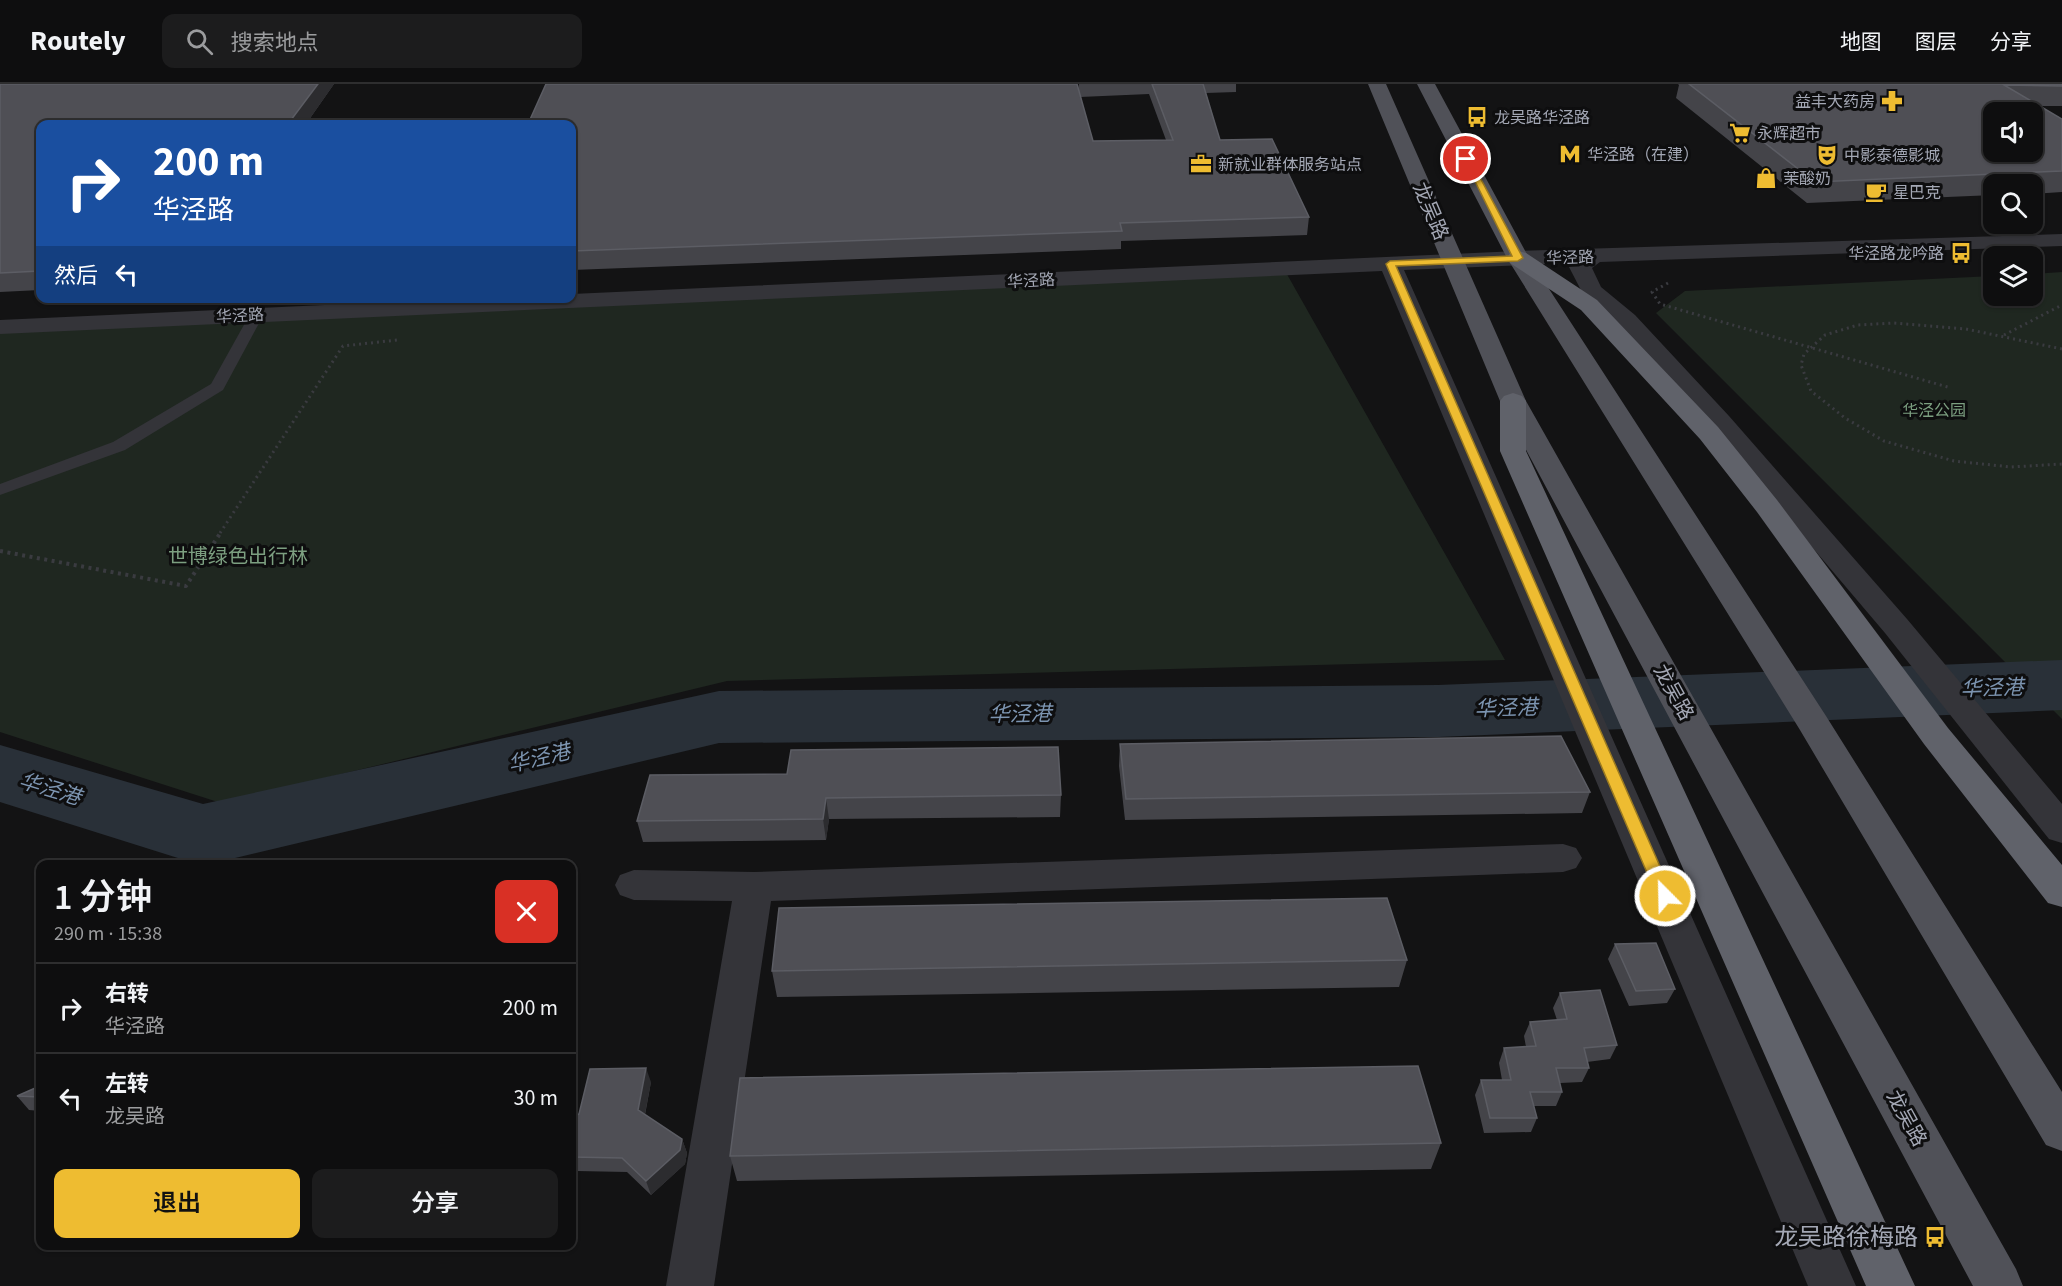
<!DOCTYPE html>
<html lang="zh">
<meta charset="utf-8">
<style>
body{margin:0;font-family:"Source Sans 3","Noto Sans SC",sans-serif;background:#1c1c1d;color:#f1f3f6;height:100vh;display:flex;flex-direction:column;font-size:22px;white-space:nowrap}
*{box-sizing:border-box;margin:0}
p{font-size:20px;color:#9b9c9e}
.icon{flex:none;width:33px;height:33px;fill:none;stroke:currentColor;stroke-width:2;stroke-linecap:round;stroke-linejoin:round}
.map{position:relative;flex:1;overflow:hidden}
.drawer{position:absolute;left:36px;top:776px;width:540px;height:390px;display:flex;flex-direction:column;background:#0e0e0f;border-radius:12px;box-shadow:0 2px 4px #0004,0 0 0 2px #2e2e2f}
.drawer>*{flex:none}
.top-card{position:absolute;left:36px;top:36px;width:540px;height:183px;border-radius:12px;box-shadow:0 2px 4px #0004,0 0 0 2px #2e2e2f;background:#1a4fa0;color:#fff;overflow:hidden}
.fabs{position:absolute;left:1983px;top:18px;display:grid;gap:12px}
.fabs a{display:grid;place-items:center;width:60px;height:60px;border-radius:12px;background:#0e0e0f;box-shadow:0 2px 4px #0004,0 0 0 2px #2e2e2f;font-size:30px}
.pin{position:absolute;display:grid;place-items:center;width:51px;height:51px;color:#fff;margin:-26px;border:3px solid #fff;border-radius:50%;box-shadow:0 2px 6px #0007}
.me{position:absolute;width:66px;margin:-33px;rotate:337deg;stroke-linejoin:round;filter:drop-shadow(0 0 4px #0008)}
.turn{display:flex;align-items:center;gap:21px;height:126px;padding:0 18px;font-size:27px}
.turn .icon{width:78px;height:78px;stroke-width:2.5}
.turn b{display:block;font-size:42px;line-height:51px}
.then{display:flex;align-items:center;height:57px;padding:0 18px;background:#0003;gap:12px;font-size:22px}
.round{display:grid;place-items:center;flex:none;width:63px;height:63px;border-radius:12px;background:#1c1c1d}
.head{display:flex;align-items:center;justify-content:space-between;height:102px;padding:0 18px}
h1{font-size:36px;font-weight:600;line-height:45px}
.button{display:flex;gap:12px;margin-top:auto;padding:12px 18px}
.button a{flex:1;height:69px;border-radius:12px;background:#eebc31;color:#111;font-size:24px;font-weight:600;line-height:69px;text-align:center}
.button a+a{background:#1c1c1d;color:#f1f3f6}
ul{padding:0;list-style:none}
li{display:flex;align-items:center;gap:18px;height:90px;padding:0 18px;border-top:2px solid #2e2e2f}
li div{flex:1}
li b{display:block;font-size:22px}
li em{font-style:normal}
header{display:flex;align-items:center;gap:36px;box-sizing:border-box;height:84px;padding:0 30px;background:#0e0e0f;border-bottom:2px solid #2e2e2f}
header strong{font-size:28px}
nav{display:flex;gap:33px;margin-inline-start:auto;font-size:21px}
.search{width:420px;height:54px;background:#1c1c1d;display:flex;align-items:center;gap:15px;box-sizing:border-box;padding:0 21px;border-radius:12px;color:#9b9c9e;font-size:22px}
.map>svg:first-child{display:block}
.green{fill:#1f2720}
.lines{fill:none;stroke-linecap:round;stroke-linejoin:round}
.river{fill:#293038;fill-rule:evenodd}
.path-far1{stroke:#3a3b40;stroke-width:3;stroke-dasharray:2 4;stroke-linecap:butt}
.path{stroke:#3a3b40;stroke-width:4;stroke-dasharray:3 4.5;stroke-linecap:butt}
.lane{fill:#343439;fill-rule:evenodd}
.street{fill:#343439;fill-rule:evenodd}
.primary{fill:#505158;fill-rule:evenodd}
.highway{fill:#60626a;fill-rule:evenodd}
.wall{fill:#444449;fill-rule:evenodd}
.shaded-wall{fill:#2c2c2f}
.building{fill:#4f4f55;stroke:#5c5d64;stroke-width:1.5;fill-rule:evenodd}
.route{fill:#eebc31;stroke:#9b7a20;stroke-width:1.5}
.labels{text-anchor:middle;stroke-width:6;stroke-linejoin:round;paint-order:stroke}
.far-poi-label{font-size:16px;fill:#a4a8b5;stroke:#0e0e0f;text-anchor:start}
.far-street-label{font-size:16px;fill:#a4a8b5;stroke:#0e0e0f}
.far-park-label{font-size:16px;fill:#7c9f80;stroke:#0e0e0f}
.street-label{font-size:20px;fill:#a4a8b5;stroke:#0e0e0f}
.park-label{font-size:20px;fill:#7c9f80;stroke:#0e0e0f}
.water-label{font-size:21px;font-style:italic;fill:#7c94b0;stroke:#0e0e0f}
.near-poi-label{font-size:24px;fill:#a4a8b5;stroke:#0e0e0f;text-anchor:end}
</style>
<header>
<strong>Routely</strong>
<div class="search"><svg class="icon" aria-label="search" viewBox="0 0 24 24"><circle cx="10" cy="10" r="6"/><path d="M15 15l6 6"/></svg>搜索地点</div>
<nav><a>地图</a><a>图层</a><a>分享</a></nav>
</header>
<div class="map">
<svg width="2062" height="1202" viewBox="0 0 2062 1202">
<rect width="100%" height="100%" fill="#131314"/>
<!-- green -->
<path class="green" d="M 1284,185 L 1505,576 L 727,597 L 221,719 L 0,648 L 0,247 Z
M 2062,188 L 2062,635 L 1656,229 L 1685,207 L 1993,192 L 1994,212 L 2032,212 L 2033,190 Z"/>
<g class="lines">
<!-- river -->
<path class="river" d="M 2062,576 L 2062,626 L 1438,653 L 719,659 L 210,780 L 197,780 L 0,718 L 0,661 L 203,720 L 719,607 L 1438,601 Z"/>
<!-- path-far1 -->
<path class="path-far1" d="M 1668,199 L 1652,208 L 1660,220 L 1951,304
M 2004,251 L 2062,221
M 2062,265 L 1966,245 L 1894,239 L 1858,241 L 1825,251 L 1804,270 L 1801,281 L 1811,307 L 1845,334 L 1884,357 L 1954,377 L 2011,383 L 2062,380
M 220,449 L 343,262 L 397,256"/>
<!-- path -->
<path class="path" d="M 0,467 L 186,502 L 221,448"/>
<!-- lane -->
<path class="lane" d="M 257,226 L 264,230 L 223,306 L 125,366 L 0,411 L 0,400 L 113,358 L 211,300 L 250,230 Z"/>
<!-- street -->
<path class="street" d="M 2062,150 L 2062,162 L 1600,178 L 1592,184 L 1601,203 L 1635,231 L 1729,332 L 1907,535 L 2062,720 L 2062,759 L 2049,755 L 1885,549 L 1711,344 L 1619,241 L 1584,212 L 1569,183 L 1572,179 L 1404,186 L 1856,1202 L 1808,1202 L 1382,187 L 0,250 L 0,236 L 475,214 L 572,214 L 572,210 L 1518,167 Z
M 1563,760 L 1576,764 L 1582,774 L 1576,784 L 1563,788 L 771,817 L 714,1202 L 666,1202 L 732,817 L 634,816 L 620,811 L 615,801 L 620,791 L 634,786 L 754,788 Z"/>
<!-- primary -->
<path class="primary" d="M 1368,0 L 1386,0 L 1526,317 L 2016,1185 L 2023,1202 L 1973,1202 L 1500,317 Z
M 1417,0 L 1435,0 L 1529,174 L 1826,632 L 2062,1008 L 2062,1067 L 2046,1061 L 1800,646 L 1507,174 Z"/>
<!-- highway -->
<path class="highway" d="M 1518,167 L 1526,169 L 1597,216 L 1718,343 L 1777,416 L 1948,644 L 2062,781 L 2062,823 L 2048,819 L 1924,660 L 1757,428 L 1700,355 L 1581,226 L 1510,179 L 1507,174 L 1510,169 Z
M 1513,309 L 1522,312 L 1526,317 L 1526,367 L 1915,1202 L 1866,1202 L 1500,367 L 1500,317 L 1504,312 Z"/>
</g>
<!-- wall -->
<path class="wall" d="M 0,0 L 334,0 L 306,40 L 40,40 L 40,206 L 0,208 Z
M 1079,0 L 1236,0 L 1236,8 L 1206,9 L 1220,56 L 1309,133 L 1307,151 L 1121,157 L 1121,165 L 572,186 L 572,40 L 1078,6 ZM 1149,10 L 1166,56 L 1093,57 L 1080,13 Z
M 1678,0 L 2062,0 L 2062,22 L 2039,22 L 2062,35 L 2062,108 L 2032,110 L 2032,100 L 1994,100 L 1994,111 L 1807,119 L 1676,14 L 1679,1 Z
M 1120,660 L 1590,708 L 1582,729 L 1125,736 L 1119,682 Z
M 650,691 L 1061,711 L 1060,733 L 829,735 L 826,756 L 643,758 L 637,737 Z
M 1615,860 L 1675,905 L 1667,919 L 1629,922 L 1608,875 Z
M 1407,876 L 1399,903 L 777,913 L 772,887 Z
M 1560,909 L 1617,961 L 1610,975 L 1587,978 L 1589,984 L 1582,998 L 1560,999 L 1562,1008 L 1556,1022 L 1534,1022 L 1537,1034 L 1531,1048 L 1484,1049 L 1475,1011 L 1481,996 L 1502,996 L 1499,979 L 1504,964 L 1526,963 L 1524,952 L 1530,938 L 1557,936 L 1553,924 Z
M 651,998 L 645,1031 L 682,1055 L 687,1069 L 685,1080 L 651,1111 L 627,1088 L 577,1087 L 572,1090 L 572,1034 Z
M 40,1002 L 40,1027 L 29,1026 L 17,1012 Z
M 1441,1059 L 1431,1085 L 737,1097 L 730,1072 Z"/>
<!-- shaded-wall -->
<path class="shaded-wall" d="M 318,0 L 334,0 L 306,40 L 288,40 Z
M 826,714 L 829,735 L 826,756 L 823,735 Z
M 646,984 L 651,998 L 643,1040 L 638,1026 Z
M 682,1055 L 687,1069 L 685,1080 L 651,1111 L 646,1097 Z
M 572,1073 L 577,1087 L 572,1090 Z"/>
<!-- building -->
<path class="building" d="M 0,0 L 318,0 L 288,40 L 40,40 L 40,187 L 0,189 Z
M 546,0 L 1077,0 L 1093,57 L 1173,56 L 1152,0 L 1203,0 L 1220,56 L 1272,55 L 1309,133 L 1120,139 L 1122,147 L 572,167 L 572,40 L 528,40 Z
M 1689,0 L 2062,0 L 2062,2 L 2004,1 L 2062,35 L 2062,87 L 1815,98 ZM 1994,28 L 2032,28 L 2032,68 L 1994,68 Z
M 1561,652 L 1590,708 L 1126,715 L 1120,660 Z
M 1058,663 L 1061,711 L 826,714 L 823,735 L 637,737 L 650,691 L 787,690 L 791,666 Z
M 1387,814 L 1407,876 L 772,887 L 779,824 Z
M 1656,859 L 1675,905 L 1636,907 L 1615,860 Z
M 1600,906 L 1617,961 L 1584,964 L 1589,984 L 1556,984 L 1562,1008 L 1530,1008 L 1537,1034 L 1490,1034 L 1481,996 L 1511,996 L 1504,964 L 1536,962 L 1530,938 L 1567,935 L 1560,909 Z
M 1418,982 L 1441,1059 L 730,1072 L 740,994 Z
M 646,984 L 638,1026 L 682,1055 L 680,1066 L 646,1097 L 622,1074 L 572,1073 L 572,1034 L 579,1030 L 590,985 Z
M 40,1002 L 40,1013 L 17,1012 Z"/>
<!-- route -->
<path class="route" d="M 1463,73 L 1470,75 L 1523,174 L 1518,177 L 1396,182 L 1673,812 L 1670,817 L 1665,819 L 1659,817 L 1657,812 L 1386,180 L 1390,177 L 1512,172 Z"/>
<!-- icons -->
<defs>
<symbol id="pharmacy-bare" viewBox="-9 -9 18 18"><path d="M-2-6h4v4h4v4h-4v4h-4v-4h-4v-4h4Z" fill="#eebc31" stroke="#0e0e0f" stroke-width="2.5" paint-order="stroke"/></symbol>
<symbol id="bus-bare" viewBox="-9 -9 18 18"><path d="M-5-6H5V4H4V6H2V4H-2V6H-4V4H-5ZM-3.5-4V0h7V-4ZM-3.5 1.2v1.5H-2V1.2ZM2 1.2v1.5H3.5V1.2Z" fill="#eebc31" stroke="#0e0e0f" stroke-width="2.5" paint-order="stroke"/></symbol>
<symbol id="supermarket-bare" viewBox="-9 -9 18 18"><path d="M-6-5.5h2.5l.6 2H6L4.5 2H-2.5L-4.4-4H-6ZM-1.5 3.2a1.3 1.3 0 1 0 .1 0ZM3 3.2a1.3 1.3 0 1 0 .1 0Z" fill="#eebc31" stroke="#0e0e0f" stroke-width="2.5" paint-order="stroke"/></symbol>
<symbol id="metro-bare" viewBox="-9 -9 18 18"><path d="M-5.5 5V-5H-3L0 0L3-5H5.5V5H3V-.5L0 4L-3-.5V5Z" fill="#eebc31" stroke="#0e0e0f" stroke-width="2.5" paint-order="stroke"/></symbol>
<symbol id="theatre-bare" viewBox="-9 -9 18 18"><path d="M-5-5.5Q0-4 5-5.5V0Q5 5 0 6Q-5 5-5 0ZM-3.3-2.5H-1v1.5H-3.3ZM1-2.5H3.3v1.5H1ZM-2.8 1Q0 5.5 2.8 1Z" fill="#eebc31" stroke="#0e0e0f" stroke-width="2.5" paint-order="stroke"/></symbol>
<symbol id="office-bare" viewBox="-9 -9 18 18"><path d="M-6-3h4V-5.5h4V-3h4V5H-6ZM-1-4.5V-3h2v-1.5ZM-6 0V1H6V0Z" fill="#eebc31" stroke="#0e0e0f" stroke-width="2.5" paint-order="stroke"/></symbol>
<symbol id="shop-bare" viewBox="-9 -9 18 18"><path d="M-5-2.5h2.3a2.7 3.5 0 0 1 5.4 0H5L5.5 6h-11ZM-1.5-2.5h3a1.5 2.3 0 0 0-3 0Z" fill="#eebc31" stroke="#0e0e0f" stroke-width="2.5" paint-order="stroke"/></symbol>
<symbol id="cafe-bare" viewBox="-9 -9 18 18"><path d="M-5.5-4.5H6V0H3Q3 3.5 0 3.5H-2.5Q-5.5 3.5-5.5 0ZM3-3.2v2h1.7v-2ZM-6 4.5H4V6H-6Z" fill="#eebc31" stroke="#0e0e0f" stroke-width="2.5" paint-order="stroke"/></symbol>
</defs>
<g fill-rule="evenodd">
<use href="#pharmacy-bare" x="1877" y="2" width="30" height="30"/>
<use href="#bus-bare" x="1462" y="18" width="30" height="30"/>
<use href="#supermarket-bare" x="1725" y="34" width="30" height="30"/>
<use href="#metro-bare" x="1555" y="55" width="30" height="30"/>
<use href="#theatre-bare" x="1812" y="56" width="30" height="30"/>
<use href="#office-bare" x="1186" y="65" width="30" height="30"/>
<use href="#shop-bare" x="1751" y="79" width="30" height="30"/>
<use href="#cafe-bare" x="1861" y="93" width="30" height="30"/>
<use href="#bus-bare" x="1946" y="154" width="30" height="30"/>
<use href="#bus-bare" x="1920" y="1138" width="30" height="30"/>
</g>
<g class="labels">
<!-- far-poi labels -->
<g class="far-poi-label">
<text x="1875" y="23" text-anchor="end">益丰大药房</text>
<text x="1494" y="39">龙吴路华泾路</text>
<text x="1757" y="55">永辉超市</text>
<text x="1587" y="76">华泾路（在建）</text>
<text x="1844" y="77">中影泰德影城</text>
<text x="1218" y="86">新就业群体服务站点</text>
<text x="1783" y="100">茉酸奶</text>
<text x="1893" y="114">星巴克</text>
<text x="1944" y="175" text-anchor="end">华泾路龙吟路</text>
</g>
<!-- far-street labels -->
<g class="far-street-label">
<text transform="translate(1570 173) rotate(-2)" y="6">华泾路</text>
<text transform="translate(1031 196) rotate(-3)" y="6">华泾路</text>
<text transform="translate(240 231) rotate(-3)" y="6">华泾路</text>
</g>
<!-- far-park labels -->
<g class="far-park-label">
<text x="1934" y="332">华泾公园</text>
</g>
<!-- street labels -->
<g class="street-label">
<text transform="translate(1431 127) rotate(67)" y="7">龙吴路</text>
<text transform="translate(1674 608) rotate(61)" y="7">龙吴路</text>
<text transform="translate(1907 1034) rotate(61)" y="7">龙吴路</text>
</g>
<!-- park labels -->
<g class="park-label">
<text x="238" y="479">世博绿色出行林</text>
</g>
<!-- water labels -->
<g class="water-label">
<text transform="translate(1992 604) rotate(-2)" y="7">华泾港</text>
<text transform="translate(1506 624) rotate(-2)" y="7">华泾港</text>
<text transform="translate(1020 630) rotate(-1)" y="7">华泾港</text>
<text transform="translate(539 674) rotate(-13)" y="7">华泾港</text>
<text transform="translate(50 705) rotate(17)" y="7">华泾港</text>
</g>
<!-- near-poi labels -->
<g class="near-poi-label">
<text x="1918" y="1161">龙吴路徐梅路</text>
</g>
</g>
</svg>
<div class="fabs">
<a><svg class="icon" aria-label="sound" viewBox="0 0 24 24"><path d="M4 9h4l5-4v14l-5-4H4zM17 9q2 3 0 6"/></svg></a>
<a><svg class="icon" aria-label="search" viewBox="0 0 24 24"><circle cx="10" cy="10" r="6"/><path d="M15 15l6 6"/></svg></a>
<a><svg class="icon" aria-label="layers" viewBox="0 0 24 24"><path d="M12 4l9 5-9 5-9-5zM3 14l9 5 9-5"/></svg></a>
</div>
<div class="pin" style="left:1466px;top:75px;background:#d93025"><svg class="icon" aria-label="arrive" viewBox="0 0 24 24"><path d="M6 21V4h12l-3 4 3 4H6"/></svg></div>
<svg class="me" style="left:1665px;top:812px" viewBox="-20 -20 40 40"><circle r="17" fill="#eebc31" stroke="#fff" stroke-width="3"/><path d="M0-11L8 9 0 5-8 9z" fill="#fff"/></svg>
<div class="top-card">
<div class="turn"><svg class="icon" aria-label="right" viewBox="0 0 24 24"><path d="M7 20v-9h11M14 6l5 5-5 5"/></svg><div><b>200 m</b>华泾路</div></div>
<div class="then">然后<svg class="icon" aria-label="left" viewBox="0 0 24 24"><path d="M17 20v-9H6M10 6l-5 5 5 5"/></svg></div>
</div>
<section class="drawer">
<div class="head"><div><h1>1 分钟</h1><p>290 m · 15:38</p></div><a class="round" style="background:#d93025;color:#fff"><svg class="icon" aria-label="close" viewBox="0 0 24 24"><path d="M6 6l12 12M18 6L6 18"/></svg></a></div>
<ul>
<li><svg class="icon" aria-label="right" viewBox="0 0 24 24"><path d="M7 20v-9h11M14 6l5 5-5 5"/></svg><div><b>右转</b><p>华泾路</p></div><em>200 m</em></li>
<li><svg class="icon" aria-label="left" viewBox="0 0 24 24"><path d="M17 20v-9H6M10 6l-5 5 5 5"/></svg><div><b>左转</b><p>龙吴路</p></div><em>30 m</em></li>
</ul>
<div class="button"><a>退出</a><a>分享</a></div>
</section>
</div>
